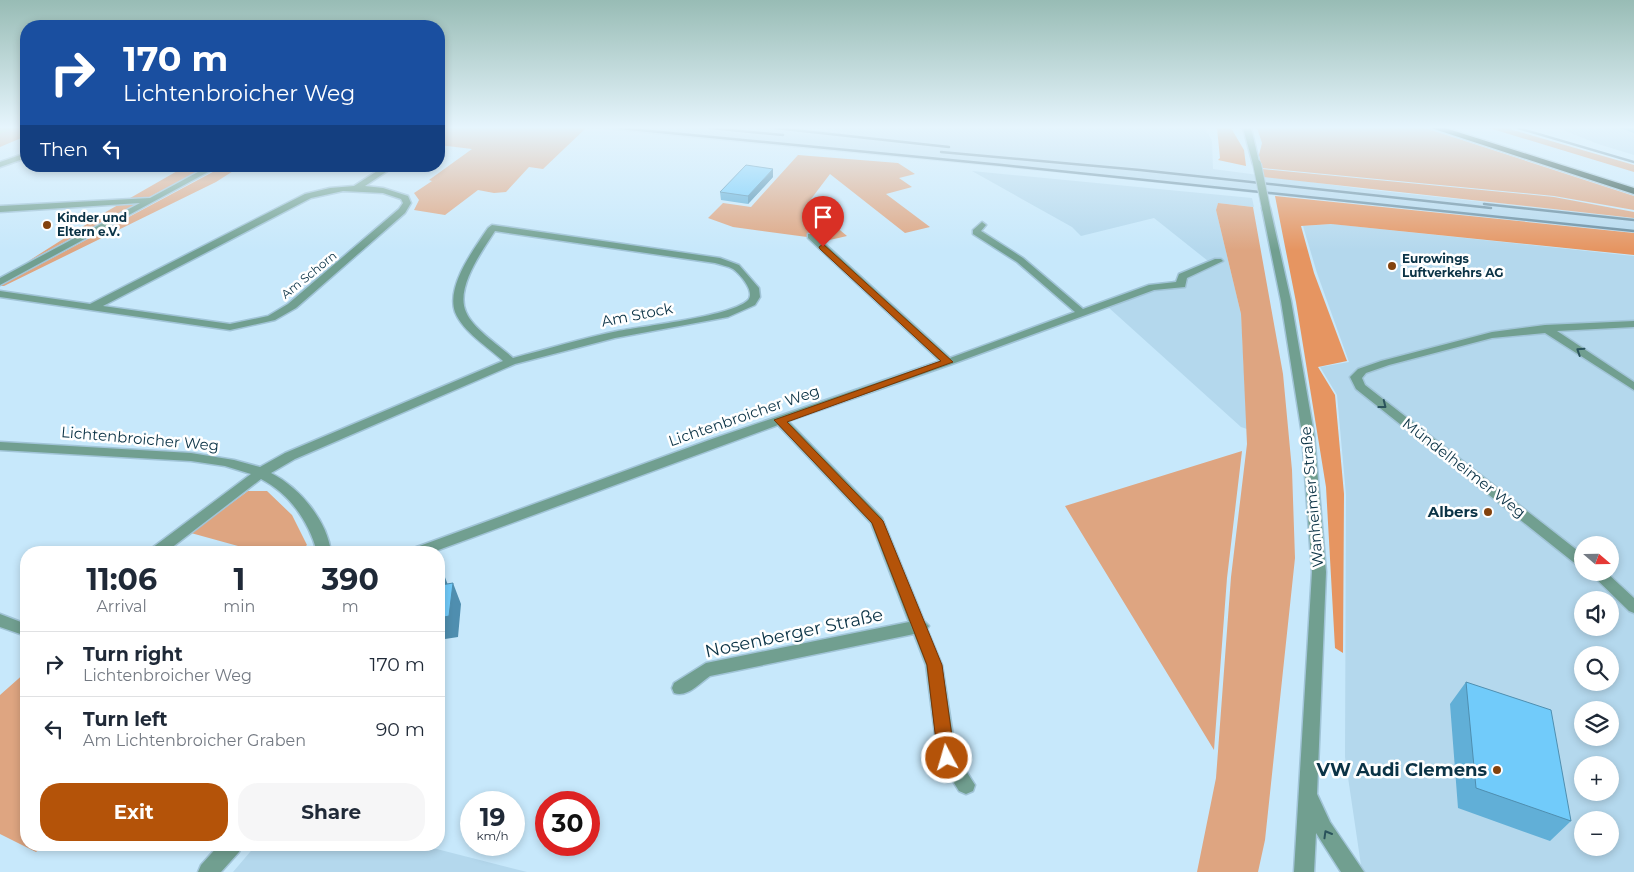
<!DOCTYPE html>
<meta charset="utf-8">
<style>
body{margin:0;font-family:Montserrat,sans-serif;background:#f6f6f7;color:#1f2937;height:100vh;display:flex;flex-direction:column;font-size:19px;white-space:nowrap}
*{box-sizing:border-box;margin:0}
p{font-size:16px;color:#747a83}
.icon{flex:none;width:28px;height:28px;fill:none;stroke:currentColor;stroke-width:2;stroke-linecap:round;stroke-linejoin:round}
.map{position:relative;flex:1;overflow:hidden}
.side{position:absolute;left:20px;top:546px;width:425px;height:305px;display:flex;flex-direction:column;background:#fff;border-radius:20px;box-shadow:0 2px 8px #0003}
.side>*{flex:none}
.banner{position:absolute;left:20px;top:20px;width:425px;height:152px;border-radius:20px;box-shadow:0 2px 8px #0003;background:#1a4fa0;color:#fff;overflow:hidden}
.needle{width:32px;rotate:110deg}
.fabs{position:absolute;left:1574px;top:536px;display:grid;gap:10px}
.fabs a{display:grid;place-items:center;width:45px;height:45px;border-radius:50%;background:#fff;box-shadow:0 2px 8px #0003;font-size:25px}
.speed{position:absolute;left:460px;top:791px;display:flex;gap:10px;font-size:25px;font-weight:700;text-align:center}
.speed>*{display:grid;place-content:center;width:65px;height:65px;border-radius:50%;background:#fff;box-shadow:0 2px 8px #0003;line-height:1}
.speed small{font-size:12px;font-weight:400}
.speed .limit{border:8px solid #d22;background:#fff;color:#111}
.pin{position:absolute;display:grid;place-items:center;width:42px;height:42px;color:#fff;margin:-51px -21px;border-radius:50% 50% 50% 0;rotate:-45deg;box-shadow:0 0 5px #0007}
.pin .icon{rotate:45deg}
.me{position:absolute;width:55px;margin:-28px;rotate:354deg;stroke-linejoin:round;filter:drop-shadow(0 0 4px #0008)}
.turn{display:flex;align-items:center;gap:18px;height:105px;padding:0 20px;font-size:22px}
.turn .icon{width:65px;height:65px;stroke-width:2.5}
.turn b{display:block;font-size:35px;line-height:42px}
.then{display:flex;align-items:center;height:48px;padding:0 20px;background:#0003;gap:10px;font-size:19px}
.eta{display:flex;justify-content:space-evenly;align-items:center;height:85px;text-align:center}
.eta b{font-size:30px;font-weight:700;line-height:35px}
.primary-button{display:flex;gap:10px;margin-top:auto;padding:10px 20px}
.primary-button a{flex:1;height:58px;border-radius:20px;background:#b45309;color:#fff;font-size:20px;font-weight:700;line-height:58px;text-align:center}
.primary-button a+a{background:#f6f6f7;color:#1f2937}
ul{padding:0;list-style:none}
li{display:flex;align-items:center;gap:15px;height:65px;padding:0 20px;border-top:1px solid #e0e1e3}
li div{flex:1}
li b{display:block;font-size:19px}
li em{font-style:normal}
.map>svg:first-child{display:block}
.built{fill:#b4d8ed;fill-rule:evenodd}
.green{fill:#dea581}
.forest{fill:#e69561}
.lines{fill:none;stroke-linecap:round;stroke-linejoin:round}
.stream{stroke:#c0c769;stroke-width:3}
.minor-casing{stroke:#a1c4d7;stroke-width:3}
.highway-casing{stroke:#a1c4d7;stroke-width:3}
.minor{fill:#719f90;fill-rule:evenodd}
.highway{fill:#1f453b;fill-rule:evenodd}
.rail{stroke:#668a9d;stroke-width:2.5}
.minor-bridge-casing{stroke:#a1c4d7;stroke-width:10;stroke-linecap:butt}
.minor-bridge{stroke:#719f90;stroke-width:8}
.wall{fill:#61afd7}
.shaded-wall{fill:#4f8eaf}
.building{fill:#71cbfa;stroke:#4f8eaf}
.oneway{stroke:#2a535c}
.route{fill:#b45309;stroke:#753606}
.poi-dot{fill:#83420d;stroke:#fff;stroke-width:2}
.labels{text-anchor:middle;stroke-width:5;stroke-linejoin:round;paint-order:stroke}
.far-poi-label{font-size:12px;font-weight:bold;fill:#0b3346;stroke:#fff;text-anchor:start}
.far-street-label{font-size:12px;fill:#0b3346;stroke:#fff}
.street-label{font-size:15px;fill:#0b3346;stroke:#fff}
.poi-label{font-size:15px;font-weight:bold;fill:#0b3346;stroke:#fff;text-anchor:end}
.near-street-label{font-size:18px;fill:#0b3346;stroke:#fff}
.near-poi-label{font-size:18px;font-weight:bold;fill:#0b3346;stroke:#fff;text-anchor:end}
</style>
<div class="map">
<svg width="1634" height="872" viewBox="0 0 1634 872">
<rect width="100%" height="100%" fill="#c7e8fb"/>
<!-- built -->
<path class="built" d="M 589,128 L 795,128 L 849,133 L 811,128 L 1205,128 L 1212,141 L 1213,169 L 1363,189 L 1634,218 L 1634,233 L 1072,174 Z
M 1558,128 L 1634,128 L 1634,155 L 1598,144 Z
M 972,171 L 1252,198 L 1254,207 L 1218,203 L 1216,210 L 1241,314 L 1247,429 L 1241,427 L 1108,307 L 1210,266 L 1208,261 L 1154,218 L 1081,236 L 1072,227 Z
M 1332,224 L 1634,256 L 1634,872 L 1362,872 L 1345,757 L 1346,495 L 1337,395 L 1320,367 L 1349,362 L 1317,273 L 1303,226 ZM 1582,545 L 1610,545 L 1610,572 L 1582,572 ZM 1582,600 L 1610,600 L 1610,628 L 1582,628 ZM 1582,655 L 1610,655 L 1610,682 L 1582,682 ZM 1582,710 L 1610,710 L 1610,738 L 1582,738 ZM 1582,765 L 1610,765 L 1610,792 L 1582,792 ZM 1582,820 L 1610,820 L 1610,848 L 1582,848 Z
M 256,845 L 421,845 L 527,872 L 233,872 Z"/>
<!-- green -->
<path class="green" d="M 0,128 L 26,128 L 26,136 L 0,147 Z
M 439,128 L 586,128 L 543,169 L 529,167 L 506,192 L 494,193 L 478,190 L 445,215 L 414,210 L 419,200 L 414,193 L 432,181 L 429,180 L 472,149 L 439,145 Z
M 1257,128 L 1425,128 L 1634,196 L 1634,210 L 1554,196 L 1262,168 L 1259,155 L 1262,143 Z
M 1489,128 L 1506,128 L 1634,165 L 1634,172 Z
M 798,155 L 898,163 L 915,174 L 899,178 L 912,187 L 886,194 L 930,227 L 905,233 L 830,174 L 808,203 L 847,236 L 821,242 L 807,237 L 733,227 L 708,218 L 723,203 L 751,207 Z
M 186,166 L 208,166 L 27,262 L 104,213 Z
M 224,166 L 241,166 L 216,182 L 4,286 L 0,286 Z
M 1262,169 L 1554,197 L 1634,212 L 1634,218 L 1264,177 Z
M 1218,203 L 1253,207 L 1283,374 L 1292,470 L 1295,558 L 1265,840 L 1258,872 L 1197,872 L 1216,778 L 1231,577 L 1247,444 L 1241,314 L 1216,210 Z
M 1242,451 L 1227,578 L 1214,750 L 1065,506 Z
M 248,491 L 267,491 L 292,515 L 307,545 L 299,552 L 231,552 L 238,546 L 191,533 Z
M 26,672 L 26,845 L 44,845 L 36,852 L 0,834 L 0,695 Z"/>
<!-- forest -->
<path class="forest" d="M 1217,128 L 1231,128 L 1244,150 L 1246,166 L 1218,160 L 1220,158 Z
M 1275,196 L 1634,233 L 1634,255 L 1331,224 L 1301,226 L 1314,273 L 1347,361 L 1318,367 L 1335,395 L 1344,494 L 1343,653 L 1335,648 L 1326,487 L 1296,302 Z"/>
<g class="lines">
<!-- stream -->
<path class="stream" d="M 0,132 L 10,128"/>
<defs>
<path id="minor" d="M 1243,128 L 1251,128 L 1260,166 L 1253,164 Z
M 26,153 L 26,158 L 0,167 L 0,162 Z
M 209,166 L 219,166 L 0,285 L 0,278 L 140,203 L 0,212 L 0,206 L 150,198 Z
M 385,166 L 395,166 L 365,186 L 383,188 L 408,196 L 411,203 L 405,213 L 296,308 L 275,320 L 230,330 L 0,297 L 0,291 L 90,304 L 305,194 L 330,188 L 354,186 ZM 343,191 L 383,193 L 401,199 L 403,203 L 399,209 L 288,304 L 268,316 L 230,324 L 103,306 L 311,198 Z
M 1266,205 L 1270,208 L 1291,301 L 1314,434 L 1326,572 L 1317,794 L 1330,822 L 1364,872 L 1341,872 L 1316,833 L 1314,872 L 1294,872 L 1312,572 L 1302,434 L 1281,301 L 1262,208 Z
M 982,222 L 986,225 L 981,231 L 1023,258 L 1083,309 L 1149,285 L 1176,282 L 1179,274 L 1215,259 L 1221,259 L 1223,261 L 1187,278 L 1185,287 L 1154,290 L 952,364 L 788,421 L 882,518 L 924,621 L 929,626 L 927,629 L 942,665 L 956,755 L 975,785 L 973,791 L 966,794 L 959,791 L 938,757 L 926,665 L 914,634 L 710,676 C 700,683 687,698 674,693 L 672,688 L 674,683 L 706,663 L 909,622 L 871,523 L 778,425 L 433,552 L 412,552 L 414,548 L 712,439 L 940,361 L 808,238 L 808,234 L 814,234 L 950,358 L 1075,312 L 1017,262 L 973,234 L 973,230 Z
M 492,225 L 720,258 L 739,265 L 759,288 L 760,297 L 755,305 L 728,317 L 615,338 L 515,364 L 295,459 L 271,473 C 299,487 327,520 331,552 L 317,552 C 309,522 290,494 261,479 L 166,552 L 150,552 L 152,548 L 251,474 L 225,466 L 191,461 L 0,450 L 0,442 L 191,453 L 234,460 L 260,467 L 285,453 L 503,361 C 488,347 463,332 455,312 C 446,286 474,249 488,228 ZM 495,231 L 715,263 C 721,265 728,266 733,269 C 740,274 757,293 747,301 C 728,317 642,326 613,332 C 580,339 547,349 513,358 C 500,346 473,329 466,312 C 455,288 482,251 495,231 Z
M 1634,321 L 1634,327 L 1557,331 L 1634,382 L 1634,390 L 1545,333 L 1492,338 L 1389,365 L 1366,373 L 1362,378 L 1365,385 L 1582,554 L 1582,566 L 1577,565 L 1356,389 L 1350,377 L 1358,369 L 1381,361 L 1492,332 L 1545,325 Z
M 1589,572 L 1606,572 L 1634,598 L 1634,613 L 1629,611 Z
M 0,614 L 26,624 L 26,636 L 0,627 Z
M 219,845 L 242,845 L 239,852 L 221,872 L 198,872 L 201,865 Z"/>
<path id="highway" d="M 1431,128 L 1445,128 L 1634,188 L 1634,194 Z"/>
</defs>
<!-- minor casing -->
<use href="#minor" class="minor-casing"/>
<!-- highway casing -->
<use href="#highway" class="highway-casing"/>
<!-- minor -->
<use href="#minor" class="minor"/>
<!-- highway -->
<use href="#highway" class="highway"/>
<!-- rail -->
<path class="rail" d="M 619,128 L 1002,165 L 1634,231
M 710,128 L 783,135
M 775,128 L 949,147
M 1518,128 L 1634,162
M 941,152 L 1140,170 L 1491,208
M 1484,204 L 1634,220"/>
<defs>
<path id="minor-bridge" d="M 1257,164 L 1266,208"/>
</defs>
<!-- minor-bridge casing -->
<use href="#minor-bridge" class="minor-bridge-casing"/>
<!-- minor-bridge -->
<use href="#minor-bridge" class="minor-bridge"/>
</g>
<!-- wall -->
<path class="wall" d="M 1620,128 L 1634,128 L 1634,133 Z
M 773,177 L 748,204 L 721,200 L 720,192 Z
M 1466,682 L 1571,821 L 1550,841 L 1458,808 L 1450,704 Z"/>
<!-- shaded-wall -->
<path class="shaded-wall" d="M 773,169 L 773,177 L 748,204 L 748,196 Z
M 443,572 L 451,593 L 441,585 Z
M 453,583 L 461,604 L 458,637 L 445,639 L 443,654 L 439,655 L 439,618 Z"/>
<!-- building -->
<path class="building" d="M 746,165 L 773,169 L 748,196 L 720,192 Z
M 439,572 L 443,572 L 441,585 L 453,583 L 449,616 L 439,618 Z
M 1466,682 L 1551,710 L 1571,821 L 1476,788 Z"/>
<!-- one-way arrows -->
<defs><path id="oneway-chevron" d="M-2-3.5L2.5 0L-2 3.5" fill="none" stroke-width="1.6" stroke-linecap="round" stroke-linejoin="round" transform="scale(1.25)"/></defs>
<g class="oneway">
<use href="#oneway-chevron" transform="translate(1580 351) rotate(-147)"/>
<use href="#oneway-chevron" transform="translate(1383 405) rotate(38)"/>
<use href="#oneway-chevron" transform="translate(1327 834) rotate(-120)"/>
</g>
<!-- sky -->
<linearGradient id="sky" x2="0" y2="1"><stop stop-color="#98bcb5"/><stop offset="0.51" stop-color="#e6f5fd"/><stop offset="1" stop-color="#e6f5fd" stop-opacity="0"/></linearGradient>
<rect width="1634" height="250" fill="url(#sky)"/>
<!-- route -->
<path class="route" d="M 823,244 L 953,362 L 787,422 L 883,521 L 942,665 L 955,758 L 952,763 L 947,765 L 941,763 L 938,758 L 927,665 L 872,523 L 774,420 L 941,361 L 820,249 L 819,247 Z"/>
<!-- markers -->
<g class="poi-dot">
<circle cx="47" cy="225" r="5"/>
<circle cx="1392" cy="266" r="5"/>
<circle cx="1488" cy="512" r="5"/>
<circle cx="1497" cy="770" r="5"/>
</g>
<g class="labels">
<!-- far-poi labels -->
<g class="far-poi-label">
<text x="57" y="222">Kinder und<tspan x="57" dy="14">Eltern e.V.</tspan></text>
<text x="1402" y="263">Eurowings<tspan x="1402" dy="14">Luftverkehrs AG</tspan></text>
</g>
<!-- far-street labels -->
<g class="far-street-label">
<text transform="translate(309 275) rotate(-39)" y="4">Am Schorn</text>
</g>
<!-- street labels -->
<g class="street-label">
<text transform="translate(637 315) rotate(-11)" y="5">Am Stock</text>
<text transform="translate(744 416) rotate(-19)" y="5">Lichtenbroicher Weg</text>
<text transform="translate(140 439) rotate(5)" y="5">Lichtenbroicher Weg</text>
<text transform="translate(1464 468) rotate(38)" y="5">Mündelheimer Weg</text>
<text transform="translate(1312 497) rotate(-95)" y="5">Wanheimer Straße</text>
</g>
<!-- poi labels -->
<g class="poi-label">
<text x="1478" y="517">Albers</text>
</g>
<!-- near-street labels -->
<g class="near-street-label">
<text transform="translate(794 633) rotate(-12)" y="6">Nosenberger Straße</text>
</g>
<!-- near-poi labels -->
<g class="near-poi-label">
<text x="1487" y="776">VW Audi Clemens</text>
</g>
</g>
</svg>
<div class="fabs">
<a><svg class="needle" viewBox="-14 -14 28 28"><path d="M0-13l5 13h-10z" fill="#e53935"/><path d="M0 13l5-13h-10z" fill="#747a83"/></svg></a>
<a><svg class="icon" aria-label="sound" viewBox="0 0 24 24"><path d="M4 9h4l5-4v14l-5-4H4zM17 9q2 3 0 6"/></svg></a>
<a><svg class="icon" aria-label="search" viewBox="0 0 24 24"><circle cx="10" cy="10" r="6"/><path d="M15 15l6 6"/></svg></a>
<a><svg class="icon" aria-label="layers" viewBox="0 0 24 24"><path d="M12 4l9 5-9 5-9-5zM3 14l9 5 9-5"/></svg></a>
<a>+</a>
<a>−</a>
</div>
<div class="speed"><div>19<small>km/h</small></div><div class="limit">30</div></div>
<div class="pin" style="left:823px;top:247px;background:#d93025"><svg class="icon" aria-label="arrive" viewBox="0 0 24 24"><path d="M6 21V4h12l-3 4 3 4H6"/></svg></div>
<svg class="me" style="left:947px;top:758px" viewBox="-20 -20 40 40"><circle r="17" fill="#b45309" stroke="#fff" stroke-width="3"/><path d="M0-11L8 9 0 5-8 9z" fill="#fff"/></svg>
<div class="banner">
<div class="turn"><svg class="icon" aria-label="right" viewBox="0 0 24 24"><path d="M7 20v-9h11M14 6l5 5-5 5"/></svg><div><b>170 m</b>Lichtenbroicher Weg</div></div>
<div class="then">Then<svg class="icon" aria-label="left" viewBox="0 0 24 24"><path d="M17 20v-9H6M10 6l-5 5 5 5"/></svg></div>
</div>
<section class="side">
<div class="eta">
<div><b>11:06</b><p>Arrival</p></div>
<div><b>1</b><p>min</p></div>
<div><b>390</b><p>m</p></div>
</div>
<ul>
<li><svg class="icon" aria-label="right" viewBox="0 0 24 24"><path d="M7 20v-9h11M14 6l5 5-5 5"/></svg><div><b>Turn right</b><p>Lichtenbroicher Weg</p></div><em>170 m</em></li>
<li><svg class="icon" aria-label="left" viewBox="0 0 24 24"><path d="M17 20v-9H6M10 6l-5 5 5 5"/></svg><div><b>Turn left</b><p>Am Lichtenbroicher Graben</p></div><em>90 m</em></li>
</ul>
<div class="primary-button"><a>Exit</a><a>Share</a></div>
</section>
</div>
